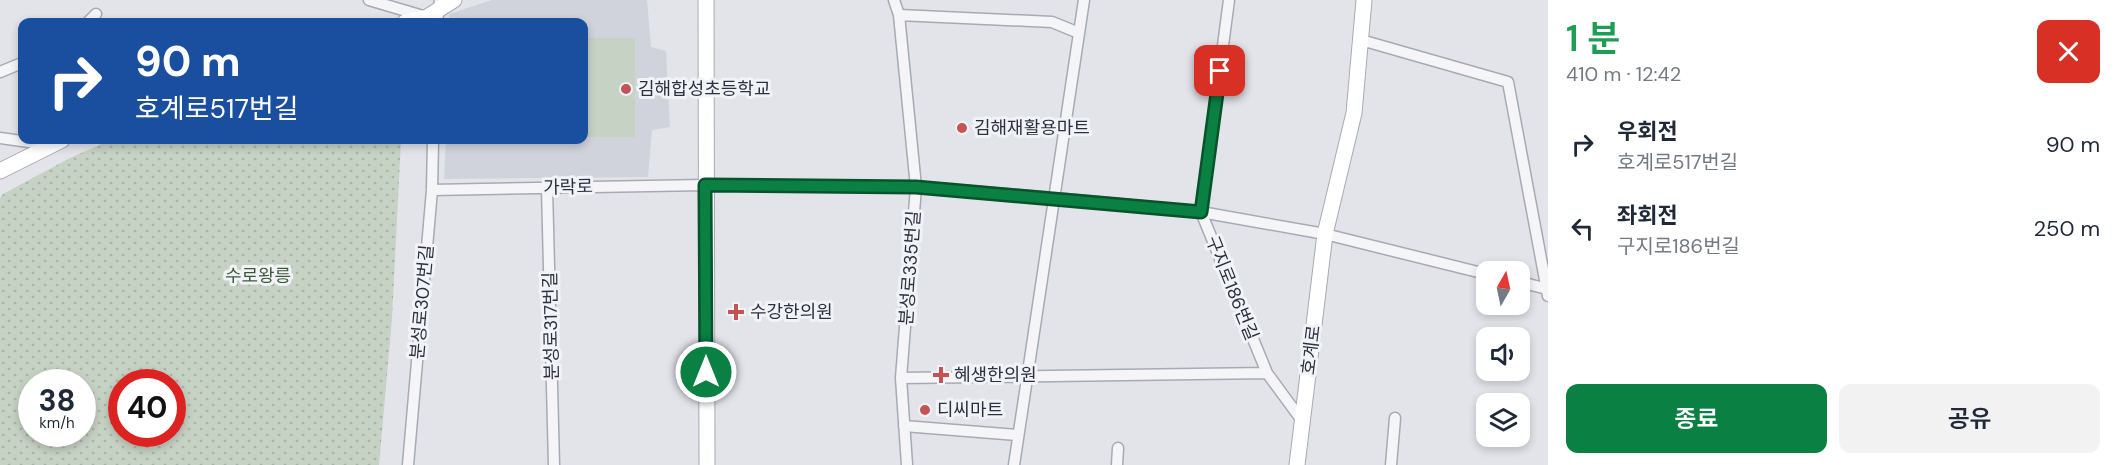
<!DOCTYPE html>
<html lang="ko">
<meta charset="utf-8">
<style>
body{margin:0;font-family:"DM Sans","Noto Sans KR",sans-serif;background:#f2f2f3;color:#1f2937;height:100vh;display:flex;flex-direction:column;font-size:22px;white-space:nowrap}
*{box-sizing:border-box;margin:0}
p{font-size:20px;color:#747a83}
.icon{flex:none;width:33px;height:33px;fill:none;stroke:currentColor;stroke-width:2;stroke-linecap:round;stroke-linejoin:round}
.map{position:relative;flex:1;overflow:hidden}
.details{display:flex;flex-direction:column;background:#fff;width:570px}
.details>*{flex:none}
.guide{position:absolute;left:18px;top:18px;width:570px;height:126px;border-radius:12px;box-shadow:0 3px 9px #0003;background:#1a4fa0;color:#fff;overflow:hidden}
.needle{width:39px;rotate:9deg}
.buttons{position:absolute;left:1476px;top:261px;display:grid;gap:12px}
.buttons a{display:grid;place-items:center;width:54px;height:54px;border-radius:12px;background:#fff;box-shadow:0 3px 9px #0003;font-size:30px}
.speed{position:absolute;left:18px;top:369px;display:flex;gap:12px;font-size:30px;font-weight:700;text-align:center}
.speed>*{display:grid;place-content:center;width:78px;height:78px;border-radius:50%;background:#fff;box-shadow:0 3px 9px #0003;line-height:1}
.speed small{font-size:15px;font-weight:400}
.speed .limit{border:9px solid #d22;background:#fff;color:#111}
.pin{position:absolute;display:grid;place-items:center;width:51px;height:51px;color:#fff;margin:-26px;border-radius:12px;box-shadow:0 3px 9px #0006}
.me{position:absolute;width:66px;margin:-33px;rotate:0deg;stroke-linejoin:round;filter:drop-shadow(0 0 4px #0008)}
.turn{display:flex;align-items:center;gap:21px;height:126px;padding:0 18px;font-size:27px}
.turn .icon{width:78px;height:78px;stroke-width:2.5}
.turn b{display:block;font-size:42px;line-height:51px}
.round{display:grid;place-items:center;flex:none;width:63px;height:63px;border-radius:12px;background:#f2f2f3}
.summary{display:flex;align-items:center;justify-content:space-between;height:102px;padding:0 18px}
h1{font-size:36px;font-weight:600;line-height:45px;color:#1e9e55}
.button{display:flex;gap:12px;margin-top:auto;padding:12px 18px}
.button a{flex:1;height:69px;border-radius:12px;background:#0b8043;color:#fff;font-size:24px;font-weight:600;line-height:69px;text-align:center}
.button a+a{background:#f2f2f3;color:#1f2937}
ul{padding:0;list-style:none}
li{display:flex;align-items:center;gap:18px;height:84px;padding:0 18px}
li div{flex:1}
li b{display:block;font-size:22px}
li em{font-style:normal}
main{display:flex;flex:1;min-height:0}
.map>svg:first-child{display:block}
.built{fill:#d0d3db}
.grass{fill:url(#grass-dots);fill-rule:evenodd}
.garden{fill:#c6d2c4}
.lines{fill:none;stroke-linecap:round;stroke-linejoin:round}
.street-casing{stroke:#a8aab3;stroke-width:13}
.secondary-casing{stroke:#a8aab3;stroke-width:17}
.street{stroke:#f5f5f8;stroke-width:10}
.secondary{stroke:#fff;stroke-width:15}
.route-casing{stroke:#07532c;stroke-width:15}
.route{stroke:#0b8043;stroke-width:10}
.poi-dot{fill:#c35355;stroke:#f2f3f7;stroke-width:2}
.labels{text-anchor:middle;stroke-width:6;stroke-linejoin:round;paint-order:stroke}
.poi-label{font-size:18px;fill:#2c3040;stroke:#f2f3f7;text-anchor:start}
.street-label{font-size:18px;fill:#2c3040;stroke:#f2f3f7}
.park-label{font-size:18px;fill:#3c5a3a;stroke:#f2f3f7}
</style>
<main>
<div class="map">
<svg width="1548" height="465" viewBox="0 0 1548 465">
<defs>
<pattern id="grass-dots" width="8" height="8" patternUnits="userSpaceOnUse" patternTransform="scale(1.5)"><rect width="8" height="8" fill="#c6d2c4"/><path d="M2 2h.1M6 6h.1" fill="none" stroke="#aab5a9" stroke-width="1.8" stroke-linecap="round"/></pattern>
</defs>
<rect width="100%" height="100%" fill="#e2e4e9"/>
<!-- built -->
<path class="built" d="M 492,0 L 647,0 L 651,47 L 666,51 L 670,127 L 652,130 L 648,177 L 444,179 L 446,140 L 584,140 L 584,22 L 449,22 L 449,14 Z"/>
<!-- grass -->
<path class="grass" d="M 111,140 L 401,140 L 392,318 L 379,465 L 0,465 L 0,198 L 3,194 L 70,158 ZM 32,382 L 82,382 L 82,434 L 32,434 ZM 122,382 L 172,382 L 172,434 L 122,434 Z"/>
<!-- garden -->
<path class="garden" d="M 584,38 L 635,38 L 635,137 L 584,137 Z"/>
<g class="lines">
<defs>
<path id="street" d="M 369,0 L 423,16
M 894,0 L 899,15 L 916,187 L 901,378 L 907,465
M 1229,0 L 1201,212 L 1267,373 L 1303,422
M 899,15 L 1052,22 L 1079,33
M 88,22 L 96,14
M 437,22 L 440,0
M 1361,40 L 1508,82 L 1548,296
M 0,72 L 22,63
M 0,138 L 50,145
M 547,188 L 554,465
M 432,190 L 705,185 L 916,187 L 1054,198 L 1201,212 L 1325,234 L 1486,274
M 1520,282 L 1547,289
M 901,378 L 1267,373
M 904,426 L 1017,435
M 408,465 L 432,190 L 433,140
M 1014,465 L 1084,0
M 1117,465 L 1118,448
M 1391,465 L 1395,418"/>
<path id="secondary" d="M 706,0 L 707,465
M 405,22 L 427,17 L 454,0
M 0,171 L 62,140
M 1297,465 L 1325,234 L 1354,113 L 1364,0"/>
</defs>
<!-- street casing -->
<use href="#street" class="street-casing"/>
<!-- secondary casing -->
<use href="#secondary" class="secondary-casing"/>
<!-- street -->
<use href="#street" class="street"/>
<!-- secondary -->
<use href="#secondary" class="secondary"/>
</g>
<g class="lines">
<defs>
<path id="route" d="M 706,372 L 705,185 L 916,187 L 1201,212 L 1220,71"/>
</defs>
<!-- route casing -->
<use href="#route" class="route-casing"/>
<!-- route -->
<use href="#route" class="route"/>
</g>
<!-- markers -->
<g class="poi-dot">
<circle cx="626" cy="89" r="6"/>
<circle cx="962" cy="128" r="6"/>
<path d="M733 303h6v6h6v6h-6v6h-6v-6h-6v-6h6z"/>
<path d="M938 366h6v6h6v6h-6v6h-6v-6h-6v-6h6z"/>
<circle cx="925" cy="410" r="6"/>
</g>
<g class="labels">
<!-- poi labels -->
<g class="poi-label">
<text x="638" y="95">김해합성초등학교</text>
<text x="974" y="134">김해재활용마트</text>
<text x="750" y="318">수강한의원</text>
<text x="954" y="381">혜생한의원</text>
<text x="937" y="416">디씨마트</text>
</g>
<!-- street labels -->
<g class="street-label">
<text transform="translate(568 187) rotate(-1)" y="6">가락로</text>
<text transform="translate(910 268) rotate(-86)" y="6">분성로335번길</text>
<text transform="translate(1232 288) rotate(68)" y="6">구지로186번길</text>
<text transform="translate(422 302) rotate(-85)" y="6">분성로307번길</text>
<text transform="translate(551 326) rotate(-91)" y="6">분성로317번길</text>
<text transform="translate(1311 350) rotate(-83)" y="6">호계로</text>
</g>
<!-- park labels -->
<g class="park-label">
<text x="258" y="282">수로왕릉</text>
</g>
</g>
</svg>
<div class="buttons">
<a><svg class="needle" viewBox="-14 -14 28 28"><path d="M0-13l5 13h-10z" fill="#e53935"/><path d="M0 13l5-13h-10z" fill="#747a83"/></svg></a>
<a><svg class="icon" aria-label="sound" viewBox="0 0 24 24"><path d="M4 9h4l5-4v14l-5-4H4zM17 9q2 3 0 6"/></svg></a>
<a><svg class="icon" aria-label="layers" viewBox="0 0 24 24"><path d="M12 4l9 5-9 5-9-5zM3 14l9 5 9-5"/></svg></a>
</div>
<div class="speed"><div>38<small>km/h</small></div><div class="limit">40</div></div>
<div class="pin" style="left:1220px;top:71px;background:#d93025"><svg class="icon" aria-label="arrive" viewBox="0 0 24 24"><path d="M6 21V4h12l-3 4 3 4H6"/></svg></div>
<svg class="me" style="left:706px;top:372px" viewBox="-20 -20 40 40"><circle r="17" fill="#0b8043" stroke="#fff" stroke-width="3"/><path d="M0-11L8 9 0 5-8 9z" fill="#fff"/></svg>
<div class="guide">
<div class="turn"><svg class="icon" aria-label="right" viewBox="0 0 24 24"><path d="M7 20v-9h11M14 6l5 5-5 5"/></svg><div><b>90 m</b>호계로517번길</div></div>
</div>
</div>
<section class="details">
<div class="summary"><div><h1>1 분</h1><p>410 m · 12:42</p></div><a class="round" style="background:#d93025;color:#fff"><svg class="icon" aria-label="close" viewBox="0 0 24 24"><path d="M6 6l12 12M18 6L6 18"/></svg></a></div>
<ul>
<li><svg class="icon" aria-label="right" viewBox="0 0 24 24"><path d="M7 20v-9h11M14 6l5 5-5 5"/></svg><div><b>우회전</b><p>호계로517번길</p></div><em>90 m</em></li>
<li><svg class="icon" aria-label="left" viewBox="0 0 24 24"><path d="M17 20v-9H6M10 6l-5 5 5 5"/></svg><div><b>좌회전</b><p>구지로186번길</p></div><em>250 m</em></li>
</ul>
<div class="button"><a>종료</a><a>공유</a></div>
</section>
</main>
